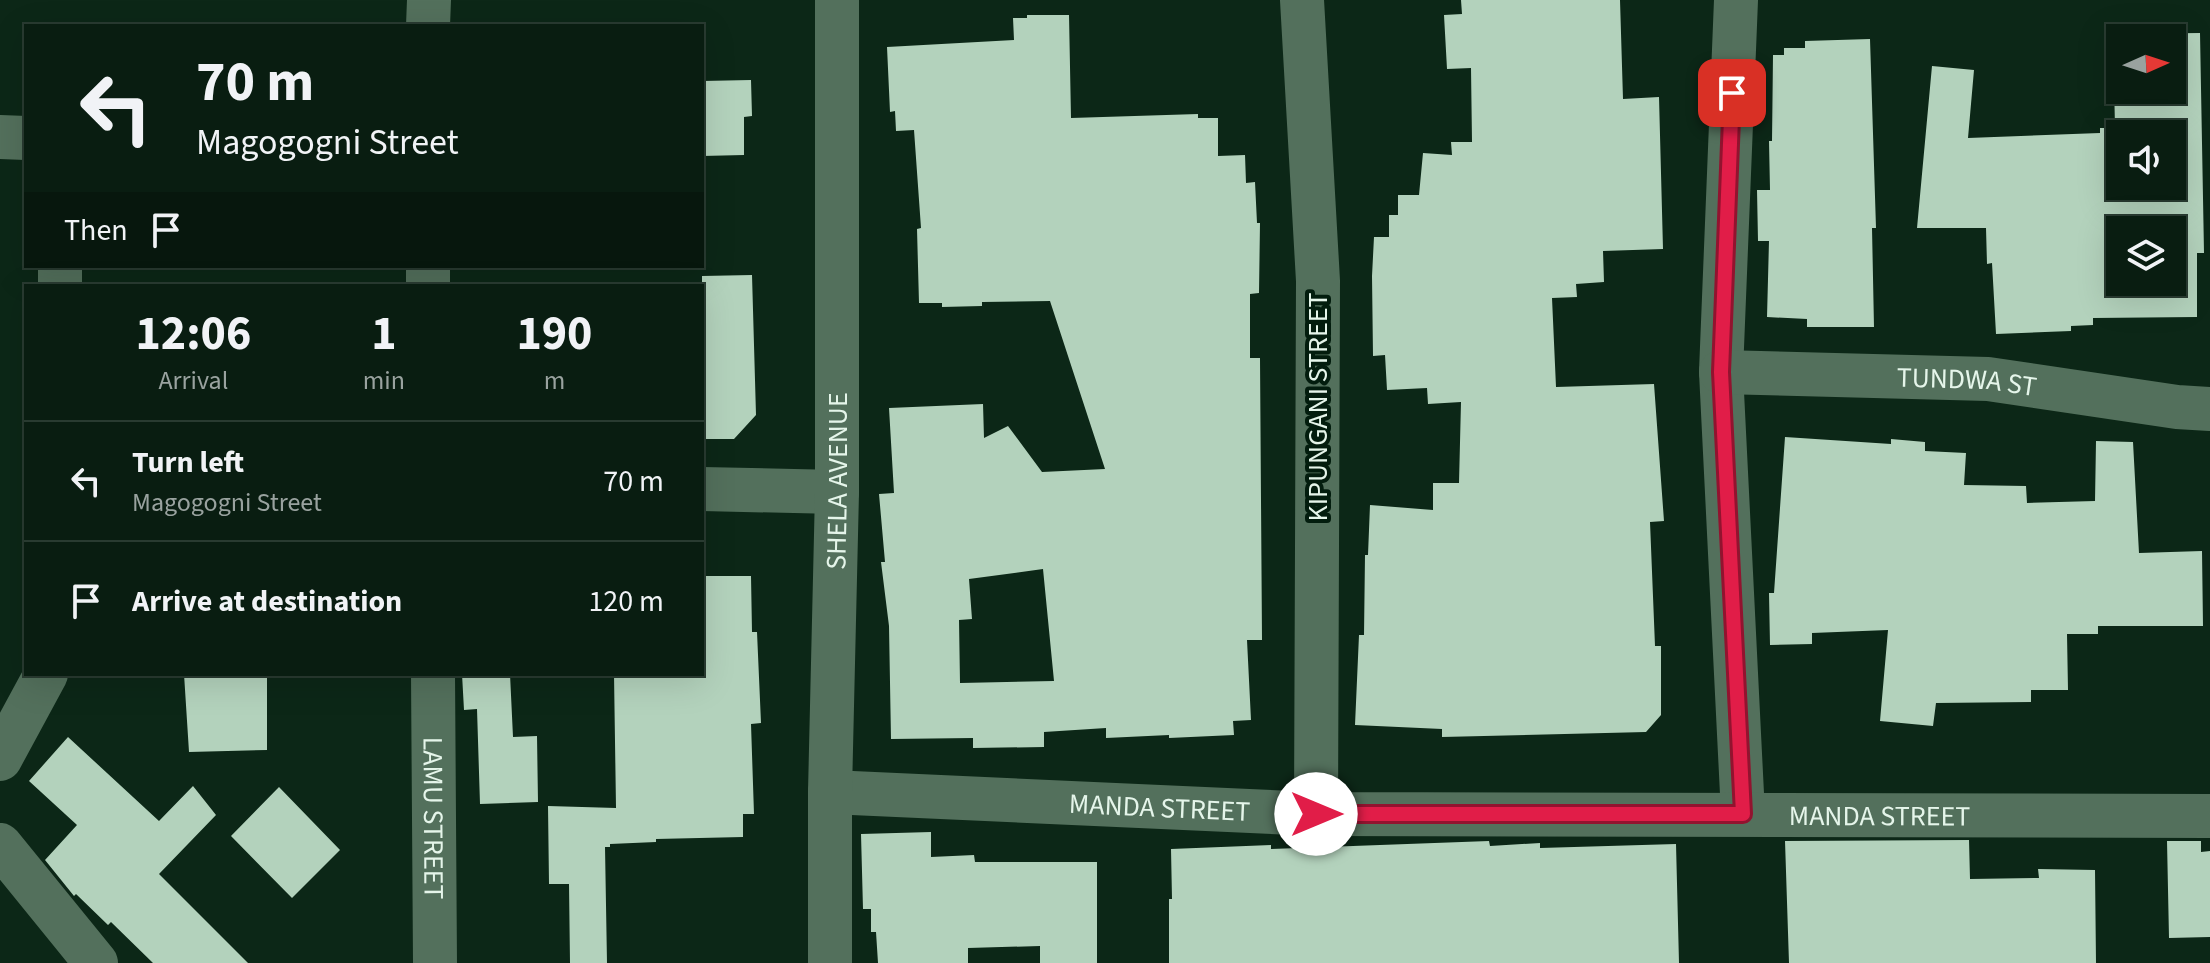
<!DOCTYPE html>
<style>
body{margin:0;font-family:"Source Sans 3",sans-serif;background:#172a1f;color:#f1f3f6;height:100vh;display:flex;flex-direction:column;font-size:30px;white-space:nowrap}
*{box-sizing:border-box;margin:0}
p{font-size:26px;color:#99a29f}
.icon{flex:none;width:44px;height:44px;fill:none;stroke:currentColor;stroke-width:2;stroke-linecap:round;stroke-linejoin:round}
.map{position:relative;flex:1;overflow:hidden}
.sheet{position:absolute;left:24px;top:284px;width:680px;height:392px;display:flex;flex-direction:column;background:#091d11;border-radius:0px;box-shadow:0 8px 32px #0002,0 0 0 2px #293b31}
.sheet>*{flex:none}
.banner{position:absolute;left:24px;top:24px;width:680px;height:244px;border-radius:0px;box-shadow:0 8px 32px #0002,0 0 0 2px #293b31;background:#091d11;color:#f1f3f6;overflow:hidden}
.needle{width:52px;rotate:87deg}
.controls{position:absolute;left:2106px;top:24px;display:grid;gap:16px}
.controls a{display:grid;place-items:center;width:80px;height:80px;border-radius:0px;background:#091d11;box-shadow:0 8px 32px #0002,0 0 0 2px #293b31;font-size:40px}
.pin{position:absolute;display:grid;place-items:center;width:68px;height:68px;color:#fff;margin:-34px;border-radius:16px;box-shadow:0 4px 12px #0006}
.me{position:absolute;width:88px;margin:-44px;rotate:90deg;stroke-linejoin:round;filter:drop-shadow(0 0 6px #0008)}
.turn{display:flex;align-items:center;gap:28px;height:168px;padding:0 40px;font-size:36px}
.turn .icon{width:104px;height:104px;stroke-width:2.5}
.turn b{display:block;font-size:56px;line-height:68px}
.then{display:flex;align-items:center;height:76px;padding:0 40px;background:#0003;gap:16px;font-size:30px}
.eta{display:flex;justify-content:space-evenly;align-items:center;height:136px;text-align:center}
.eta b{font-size:48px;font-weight:700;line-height:56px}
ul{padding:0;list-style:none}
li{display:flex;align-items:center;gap:24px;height:120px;padding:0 40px;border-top:2px solid #293b31}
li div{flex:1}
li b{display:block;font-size:30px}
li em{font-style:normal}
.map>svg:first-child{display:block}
.building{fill:#b3d2bc;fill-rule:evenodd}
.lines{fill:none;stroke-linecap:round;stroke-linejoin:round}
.minor{stroke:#53705c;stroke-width:44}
.route-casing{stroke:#92132f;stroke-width:20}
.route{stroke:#e11d48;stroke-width:14}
.labels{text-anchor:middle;stroke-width:8;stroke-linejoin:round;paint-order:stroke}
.street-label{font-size:28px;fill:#e5f5ea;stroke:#031d0e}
</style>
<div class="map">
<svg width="2210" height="963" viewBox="0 0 2210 963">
<rect width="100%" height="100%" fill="#0c2717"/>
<!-- building -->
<path class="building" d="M 1461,0 L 1620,0 L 1623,99 L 1659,97 L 1663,249 L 1603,251 L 1604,282 L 1576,284 L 1577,297 L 1552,298 L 1556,387 L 1654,384 L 1664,521 L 1650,522 L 1655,646 L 1661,646 L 1661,715 L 1646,732 L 1442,737 L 1442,729 L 1355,725 L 1359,635 L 1364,635 L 1365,555 L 1368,555 L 1370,505 L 1433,510 L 1433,483 L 1459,483 L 1461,402 L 1428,404 L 1427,388 L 1387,390 L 1385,355 L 1373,356 L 1372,276 L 1374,237 L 1389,237 L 1389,215 L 1398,215 L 1398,195 L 1419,195 L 1423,153 L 1452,155 L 1451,142 L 1472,142 L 1471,68 L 1447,69 L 1444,15 L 1462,14 Z
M 1027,15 L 1069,15 L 1071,118 L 1198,114 L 1198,118 L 1218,118 L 1218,156 L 1245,155 L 1246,183 L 1255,182 L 1257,223 L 1260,223 L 1259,293 L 1250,294 L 1250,358 L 1260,358 L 1262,640 L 1247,640 L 1251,720 L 1233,721 L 1234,735 L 1169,738 L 1169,735 L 1106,738 L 1106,728 L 1044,732 L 1044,747 L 973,748 L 973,738 L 891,739 L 889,626 L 881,562 L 885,562 L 879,494 L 894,493 L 889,408 L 983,404 L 984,438 L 1008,426 L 1042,472 L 1105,469 L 1050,301 L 982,302 L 982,306 L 942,307 L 942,303 L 919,303 L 917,229 L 921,228 L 914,130 L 896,131 L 895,111 L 890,112 L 887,47 L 1014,40 L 1013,18 L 1027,18 ZM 1043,569 L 1054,681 L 960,683 L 959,620 L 972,619 L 969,579 Z
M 2200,33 L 2204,253 L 2197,253 L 2197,317 L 2093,318 L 2093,325 L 2071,326 L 2071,331 L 1996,334 L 1992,263 L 1987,264 L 1986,228 L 1917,228 L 1932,66 L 1974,70 L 1968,138 L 2100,133 L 2100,128 L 2115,128 L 2113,34 ZM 2120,38 L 2172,38 L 2172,90 L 2120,90 ZM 2120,134 L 2172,134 L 2172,186 L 2120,186 ZM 2120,230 L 2172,230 L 2172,282 L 2120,282 Z
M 1870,39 L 1876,228 L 1872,228 L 1874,327 L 1807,327 L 1807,319 L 1767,317 L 1769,241 L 1758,241 L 1757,190 L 1770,190 L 1769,141 L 1772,141 L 1773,55 L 1784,55 L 1784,48 L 1805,48 L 1805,41 Z
M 751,80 L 752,116 L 744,117 L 744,155 L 702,156 L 702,81 Z
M 752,275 L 756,415 L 734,439 L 702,439 L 702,276 Z
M 1785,437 L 1891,444 L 1891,439 L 1925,442 L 1925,451 L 1966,453 L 1964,485 L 2026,486 L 2027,503 L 2095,501 L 2096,441 L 2133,442 L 2139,553 L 2202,551 L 2203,626 L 2098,626 L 2098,634 L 2067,634 L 2068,690 L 2031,690 L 2031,702 L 1936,703 L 1933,726 L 1880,721 L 1888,630 L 1812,633 L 1812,644 L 1770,645 L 1769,593 L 1774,593 Z
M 702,576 L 751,576 L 752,632 L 757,632 L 761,723 L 751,724 L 754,814 L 743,814 L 743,837 L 656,839 L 656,842 L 610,844 L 610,847 L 605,847 L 607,963 L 570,963 L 569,884 L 549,884 L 548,806 L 616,808 L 614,674 L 702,674 Z
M 184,674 L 267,674 L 267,750 L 189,752 Z
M 462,674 L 510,674 L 513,737 L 537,736 L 538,802 L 480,804 L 477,709 L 464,710 Z
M 68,737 L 159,821 L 193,786 L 216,815 L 159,874 L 248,963 L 153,963 L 111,922 L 108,925 L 76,894 L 74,896 L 45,860 L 77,825 L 29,781 Z
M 279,787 L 340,850 L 292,898 L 231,836 Z
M 931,832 L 931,857 L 974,855 L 975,862 L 1097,862 L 1097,963 L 1040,963 L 1040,946 L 968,948 L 968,963 L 878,963 L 876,932 L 871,932 L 871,909 L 863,909 L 861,834 Z
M 1969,840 L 1970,879 L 2039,878 L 2038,869 L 2095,870 L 2096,963 L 1789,963 L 1785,841 Z
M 1489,841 L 1490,846 L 1540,843 L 1540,848 L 1676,844 L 1679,963 L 1169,963 L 1169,899 L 1172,899 L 1171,849 L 1271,845 L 1271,849 Z
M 2167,841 L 2201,841 L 2201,852 L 2210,851 L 2210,937 L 2169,938 Z"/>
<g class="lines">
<!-- minor -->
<g class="minor">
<path d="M 1302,0 L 1318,281 L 1316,814"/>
<path d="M 1736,0 L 1721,372 L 1743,814"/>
<path d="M 428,26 L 429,0"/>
<path d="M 0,137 L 26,138"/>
<path d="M 60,266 L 60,286"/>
<path d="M 428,266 L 428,286"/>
<path id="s1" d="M 1721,372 L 1988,379 L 2177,407 L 2210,409"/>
<path d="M 702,489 L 837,492"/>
<path id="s2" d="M 433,674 L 435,963"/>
<path d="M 0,759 L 46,674"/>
<path id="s3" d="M 830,792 L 1316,814 L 2210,816"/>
<path d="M 0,845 L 96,963"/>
<path id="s4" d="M 830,963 L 830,792 L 837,492 L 837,0"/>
</g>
</g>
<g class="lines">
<defs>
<path id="route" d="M 1316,814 L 1743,814 L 1721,372 L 1732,93"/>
</defs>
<!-- route casing -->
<use href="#route" class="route-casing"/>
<!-- route -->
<use href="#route" class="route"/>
</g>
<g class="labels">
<!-- street labels -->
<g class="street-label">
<text dy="10" stroke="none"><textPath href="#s1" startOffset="246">TUNDWA ST</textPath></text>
<text transform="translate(1317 407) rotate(-90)" y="10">KIPUNGANI STREET</text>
<text dy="10" stroke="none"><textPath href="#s4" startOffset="482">SHELA AVENUE</textPath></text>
<text dy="10" stroke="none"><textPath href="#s3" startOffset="330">MANDA STREET</textPath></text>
<text dy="10" stroke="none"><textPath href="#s3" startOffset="1050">MANDA STREET</textPath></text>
<text dy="10" stroke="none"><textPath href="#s2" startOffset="144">LAMU STREET</textPath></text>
</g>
</g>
</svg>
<div class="controls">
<a><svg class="needle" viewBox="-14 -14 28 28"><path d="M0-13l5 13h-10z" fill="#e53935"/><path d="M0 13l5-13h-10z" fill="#99a29f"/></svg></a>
<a><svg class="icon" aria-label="sound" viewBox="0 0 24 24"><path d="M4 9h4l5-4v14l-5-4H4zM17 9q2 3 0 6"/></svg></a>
<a><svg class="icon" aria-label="layers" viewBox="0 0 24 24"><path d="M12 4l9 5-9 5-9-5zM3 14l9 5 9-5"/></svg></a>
</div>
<div class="pin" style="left:1732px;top:93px;background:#d93025"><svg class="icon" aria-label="arrive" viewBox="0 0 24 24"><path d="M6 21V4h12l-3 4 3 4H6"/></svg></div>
<svg class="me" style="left:1316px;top:814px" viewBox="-20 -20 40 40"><circle r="19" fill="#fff"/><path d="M0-13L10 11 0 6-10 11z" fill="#e11d48"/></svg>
<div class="banner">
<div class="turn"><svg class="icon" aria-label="left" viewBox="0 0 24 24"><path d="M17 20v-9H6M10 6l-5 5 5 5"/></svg><div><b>70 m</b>Magogogni Street</div></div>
<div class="then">Then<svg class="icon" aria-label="arrive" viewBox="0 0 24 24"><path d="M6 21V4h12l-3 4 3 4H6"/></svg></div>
</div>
<section class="sheet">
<div class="eta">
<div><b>12:06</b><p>Arrival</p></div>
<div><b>1</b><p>min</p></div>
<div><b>190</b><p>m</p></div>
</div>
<ul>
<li><svg class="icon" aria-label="left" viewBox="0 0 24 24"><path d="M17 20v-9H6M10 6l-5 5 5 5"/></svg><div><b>Turn left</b><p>Magogogni Street</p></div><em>70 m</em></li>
<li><svg class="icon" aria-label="arrive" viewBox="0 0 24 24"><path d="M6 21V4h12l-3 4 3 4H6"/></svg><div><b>Arrive at destination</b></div><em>120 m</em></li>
</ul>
</section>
</div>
